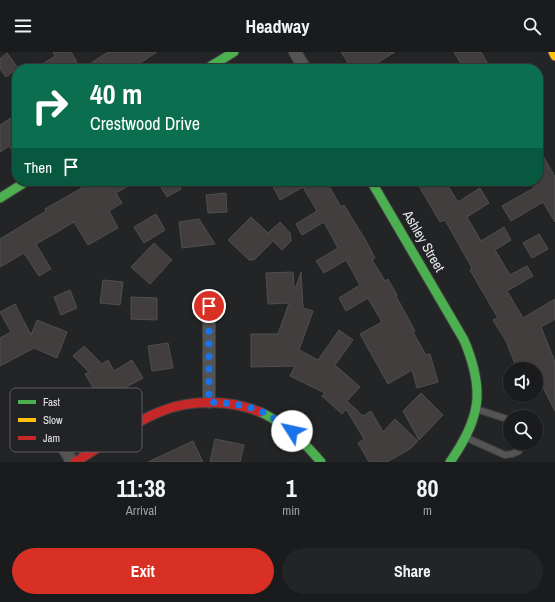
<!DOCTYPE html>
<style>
body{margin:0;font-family:"Archivo Narrow",sans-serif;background:#232425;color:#f1f3f6;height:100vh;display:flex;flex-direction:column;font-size:15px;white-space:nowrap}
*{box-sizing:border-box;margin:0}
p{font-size:13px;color:#9fa1a3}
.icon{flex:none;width:22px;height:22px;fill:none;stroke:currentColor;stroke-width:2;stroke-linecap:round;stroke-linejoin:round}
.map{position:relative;height:410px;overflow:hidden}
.sheet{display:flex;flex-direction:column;background:#1a1b1c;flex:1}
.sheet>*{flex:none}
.guide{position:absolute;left:12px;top:12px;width:531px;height:122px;border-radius:16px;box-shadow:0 1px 3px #0004,0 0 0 1px #38393b;background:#0b6e4f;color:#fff;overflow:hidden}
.fabs{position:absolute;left:503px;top:310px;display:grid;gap:8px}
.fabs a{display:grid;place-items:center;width:40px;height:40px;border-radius:50%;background:#1a1b1c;box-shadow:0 1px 3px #0004,0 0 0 1px #38393b;font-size:20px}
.pin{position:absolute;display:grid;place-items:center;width:34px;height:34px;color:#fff;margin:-17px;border:2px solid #fff;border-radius:50%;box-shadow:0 1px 4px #0007}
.me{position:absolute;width:44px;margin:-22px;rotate:305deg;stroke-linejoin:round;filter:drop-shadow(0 0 3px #0008)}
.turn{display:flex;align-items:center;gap:14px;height:84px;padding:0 12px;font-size:18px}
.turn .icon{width:52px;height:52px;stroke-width:2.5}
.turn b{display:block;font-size:28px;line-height:34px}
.then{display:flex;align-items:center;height:38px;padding:0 12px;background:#0003;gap:8px;font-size:15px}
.eta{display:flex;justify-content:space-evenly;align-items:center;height:68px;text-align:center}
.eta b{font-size:24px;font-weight:800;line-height:28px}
.primary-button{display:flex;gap:8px;margin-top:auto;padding:8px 12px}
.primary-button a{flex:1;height:46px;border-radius:24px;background:#d93025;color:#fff;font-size:16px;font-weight:800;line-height:46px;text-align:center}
.primary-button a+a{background:#232425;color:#f1f3f6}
header{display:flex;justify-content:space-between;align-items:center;height:52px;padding:0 12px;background:#1a1b1c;font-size:18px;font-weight:800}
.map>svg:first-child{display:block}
.building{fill:#433e3e;stroke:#4f4f4f}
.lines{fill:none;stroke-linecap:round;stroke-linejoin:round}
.lane-casing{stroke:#3f4041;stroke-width:8}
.street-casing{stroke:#3f4041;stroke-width:14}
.fast-casing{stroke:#3f4041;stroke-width:11}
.slow-casing{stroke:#3f4041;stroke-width:11}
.jam-casing{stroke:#3f4041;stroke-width:11}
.lane{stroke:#545455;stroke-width:6}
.street{stroke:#545455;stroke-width:12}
.fast{stroke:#4caf50;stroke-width:9}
.slow{stroke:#ffc107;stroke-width:9}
.jam{stroke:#c62828;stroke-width:9}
.route{stroke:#1a73e8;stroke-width:7;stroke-dasharray:0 12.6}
.labels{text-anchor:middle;stroke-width:4;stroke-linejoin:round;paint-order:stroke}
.street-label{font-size:14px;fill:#e4e5e7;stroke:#222326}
.key{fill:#222326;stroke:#5c5d60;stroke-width:1}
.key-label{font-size:11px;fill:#e4e5e7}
</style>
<header><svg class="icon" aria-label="menu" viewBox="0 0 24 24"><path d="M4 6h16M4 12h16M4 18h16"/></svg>Headway<svg class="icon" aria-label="search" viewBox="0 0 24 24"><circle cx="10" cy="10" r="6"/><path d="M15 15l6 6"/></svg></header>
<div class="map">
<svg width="555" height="410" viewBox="0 0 555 410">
<rect width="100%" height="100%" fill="#232425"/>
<!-- building -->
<path class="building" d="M 53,0 L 71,0 L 77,10 L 66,17 L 35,17 L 55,4 Z
M 108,0 L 157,0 L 131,17 L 82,17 Z
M 341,0 L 395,0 L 367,17 L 352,17 Z
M 454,0 L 481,0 L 491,17 L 464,17 Z
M 7,1 L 18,16 L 6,25 L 0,17 L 0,7 Z
M 11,66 L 17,75 L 17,106 L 9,94 L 0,100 L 0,73 Z
M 538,95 L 555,125 L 555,170 L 543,150 L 511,169 L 502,154 L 534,136 L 530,129 L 538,129 Z
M 94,129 L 137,129 L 116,141 L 122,151 L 109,159 L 118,176 L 88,193 L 74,170 L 52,183 L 36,192 L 51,217 L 39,224 L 24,201 L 0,215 L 0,187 L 46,159 L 45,157 Z
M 157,129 L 176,129 L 181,137 L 167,145 Z
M 270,129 L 326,129 L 341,155 L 344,153 L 366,189 L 375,206 L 372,208 L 385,229 L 388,227 L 397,243 L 396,244 L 415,279 L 413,280 L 426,303 L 430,302 L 438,330 L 417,336 L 412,318 L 388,332 L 360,282 L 382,270 L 368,246 L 346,259 L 339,246 L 360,233 L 346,208 L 324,221 L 316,209 L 338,196 L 324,170 L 302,183 L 296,172 L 317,159 L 303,135 L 280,148 Z
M 416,129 L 445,129 L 458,150 L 480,136 L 489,151 L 467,165 L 481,189 L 504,175 L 511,188 L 495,198 L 510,223 L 527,214 L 533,224 L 507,239 L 523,266 L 555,247 L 555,267 L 541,275 L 555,310 L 555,359 L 536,322 L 536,317 L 533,317 L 531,313 L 522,317 L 517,317 L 506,289 L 493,268 L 498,266 L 470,218 L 472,216 L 445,168 L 440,170 Z
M 226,141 L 227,160 L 208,161 L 206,143 Z
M 156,162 L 165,178 L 144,191 L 134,175 Z
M 251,165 L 268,181 L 280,170 L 290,181 L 291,189 L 282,198 L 273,189 L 254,208 L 249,208 L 228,188 Z
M 199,167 L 215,192 L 182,196 L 179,170 Z
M 539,182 L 548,197 L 532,206 L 523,191 Z
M 154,191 L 172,208 L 150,232 L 131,215 Z
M 293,220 L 294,235 L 296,235 L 301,220 L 303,256 L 313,259 L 299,298 L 318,308 L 339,278 L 353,288 L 335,313 L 360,335 L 347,349 L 363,364 L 371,359 L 383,380 L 395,367 L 418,389 L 410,397 L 387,410 L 369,410 L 358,391 L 364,387 L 346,357 L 342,362 L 322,344 L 325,341 L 290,324 L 295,314 L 251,315 L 251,282 L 278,282 L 289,251 L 268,252 L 266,221 Z
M 103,228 L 123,230 L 120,253 L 100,251 Z
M 70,238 L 77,256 L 61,263 L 54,245 Z
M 131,245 L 157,246 L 157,268 L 131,267 Z
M 15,252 L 31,283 L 37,268 L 67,280 L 57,306 L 34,296 L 0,314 L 0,286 L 11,280 L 0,260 Z
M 168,291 L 173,316 L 152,319 L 148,294 Z
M 84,294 L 102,312 L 108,308 L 114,319 L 132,308 L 143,326 L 101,349 L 85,322 L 89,320 L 73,304 Z
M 421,341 L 443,363 L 419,388 L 403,359 Z
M 215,387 L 244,393 L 240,410 L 210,410 Z
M 193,389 L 203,410 L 148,410 Z"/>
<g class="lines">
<defs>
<path id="lane" d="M 476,357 L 510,368
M 467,386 L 505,403 L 512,402 L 519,399 L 524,391"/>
<path id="street" d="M 295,0 L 305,17
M 209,350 L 209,254
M 42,357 L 72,410"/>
<path id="fast" d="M 206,17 L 234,0
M 371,129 L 464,288 C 485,338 481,366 450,410
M 0,146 L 27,129
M 260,360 C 285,371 304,390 321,410"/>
<path id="slow" d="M 553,0 L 555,4"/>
<path id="jam" d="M 75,410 C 102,394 133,370 162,359 C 191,347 231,348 260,360"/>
</defs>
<!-- lane casing -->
<use href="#lane" class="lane-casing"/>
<!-- street casing -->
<use href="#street" class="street-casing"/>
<!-- fast casing -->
<use href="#fast" class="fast-casing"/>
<!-- slow casing -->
<use href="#slow" class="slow-casing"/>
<!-- jam casing -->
<use href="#jam" class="jam-casing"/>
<!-- lane -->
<use href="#lane" class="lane"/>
<!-- street -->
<use href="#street" class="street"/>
<!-- fast -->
<use href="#fast" class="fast"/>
<!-- slow -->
<use href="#slow" class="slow"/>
<!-- jam -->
<use href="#jam" class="jam"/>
</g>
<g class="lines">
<!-- route -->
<path class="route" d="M 209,254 L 209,350 C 225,351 242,352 258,358 C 270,362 281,372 292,379"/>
</g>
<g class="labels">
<!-- street labels -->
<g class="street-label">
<text transform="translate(424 189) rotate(60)" y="5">Ashley Street</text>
</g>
</g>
<!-- legend -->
<rect x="10" y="336" width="132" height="64" rx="6" class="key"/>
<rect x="18" y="348" width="18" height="4" fill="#4caf50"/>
<rect x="18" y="366" width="18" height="4" fill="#ffc107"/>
<rect x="18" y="384" width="18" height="4" fill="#c62828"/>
<g class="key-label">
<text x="43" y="354">Fast</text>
<text x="43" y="372">Slow</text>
<text x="43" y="390">Jam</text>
</g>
</svg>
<div class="fabs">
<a><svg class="icon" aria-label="sound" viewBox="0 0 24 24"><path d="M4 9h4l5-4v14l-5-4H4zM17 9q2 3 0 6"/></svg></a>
<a><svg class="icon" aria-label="search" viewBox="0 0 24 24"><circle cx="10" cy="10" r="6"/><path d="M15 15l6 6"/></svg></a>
</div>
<div class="pin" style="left:209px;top:254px;background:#d93025"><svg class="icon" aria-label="arrive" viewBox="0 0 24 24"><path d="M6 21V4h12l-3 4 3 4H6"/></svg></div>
<svg class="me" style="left:292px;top:379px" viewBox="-20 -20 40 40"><circle r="19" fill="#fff"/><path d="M0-13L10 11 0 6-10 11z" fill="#1a73e8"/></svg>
<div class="guide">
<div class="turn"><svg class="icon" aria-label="right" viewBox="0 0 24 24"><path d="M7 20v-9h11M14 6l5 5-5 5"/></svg><div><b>40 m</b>Crestwood Drive</div></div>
<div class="then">Then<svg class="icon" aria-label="arrive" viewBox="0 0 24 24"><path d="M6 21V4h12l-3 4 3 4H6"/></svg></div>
</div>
</div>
<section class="sheet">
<div class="eta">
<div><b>11:38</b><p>Arrival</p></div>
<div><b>1</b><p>min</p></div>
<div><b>80</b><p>m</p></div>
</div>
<div class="primary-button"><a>Exit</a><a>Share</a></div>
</section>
